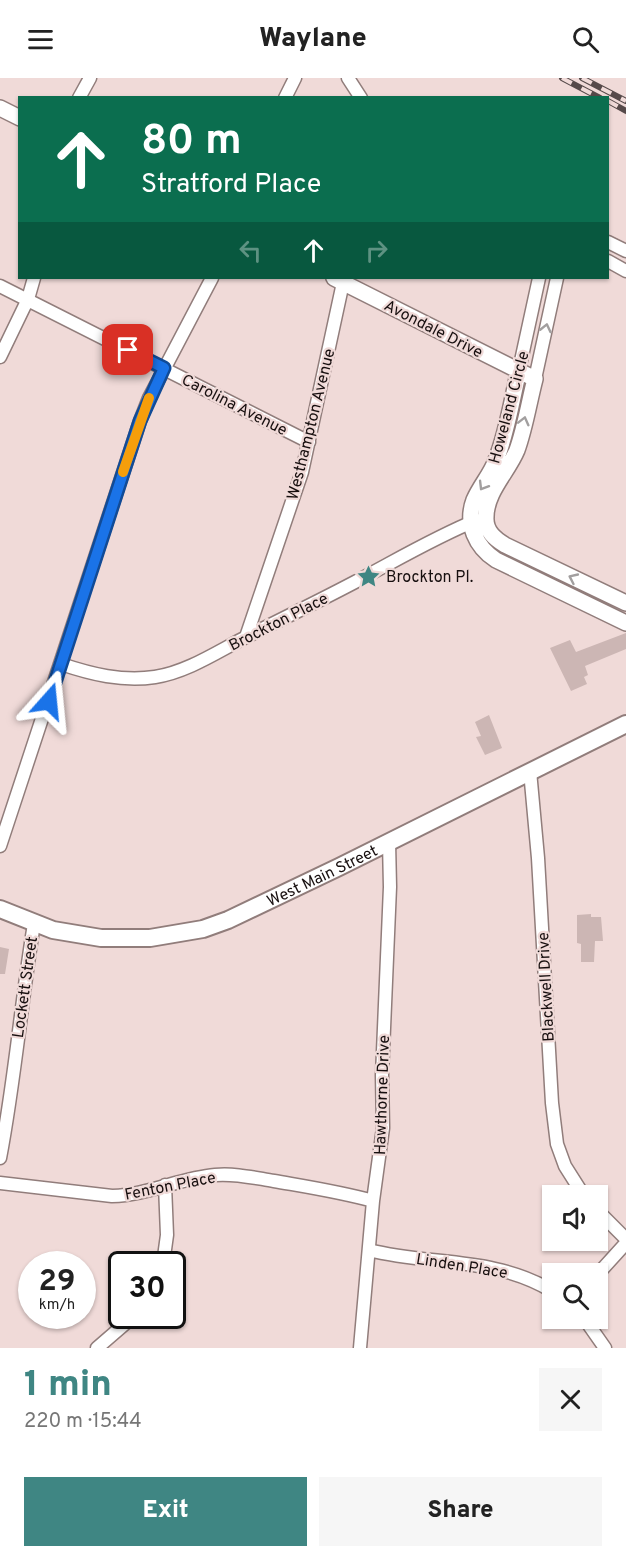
<!DOCTYPE html>
<meta charset="utf-8">
<style>
body{margin:0;font-family:Overpass,sans-serif;background:#f6f6f6;color:#222;height:100vh;display:flex;flex-direction:column;font-size:22px;white-space:nowrap}
*{box-sizing:border-box;margin:0}
p{font-size:20px;color:#767676}
.icon{flex:none;width:33px;height:33px;fill:none;stroke:currentColor;stroke-width:2;stroke-linecap:round;stroke-linejoin:round}
.map{position:relative;height:1270px;overflow:hidden}
.sheet{display:flex;flex-direction:column;background:#fff;flex:1}
.sheet>*{flex:none}
.guide{position:absolute;left:18px;top:18px;width:591px;height:183px;border-radius:0px;box-shadow:0 2px 4px #0004;background:#0b6e4f;color:#fff;overflow:hidden}
.tools{position:absolute;left:542px;top:1107px;display:grid;gap:12px}
.tools a{display:grid;place-items:center;width:66px;height:66px;border-radius:0px;background:#fff;box-shadow:0 2px 4px #0004;font-size:30px}
.speed{position:absolute;left:18px;top:1173px;display:flex;gap:12px;font-size:30px;font-weight:700;text-align:center}
.speed>*{display:grid;place-content:center;width:78px;height:78px;border-radius:50%;background:#fff;box-shadow:0 2px 4px #0004;line-height:1}
.speed small{font-size:15px;font-weight:400}
.speed .limit{border:3px solid #111;border-radius:9px;background:#fff;color:#111}
.pin{position:absolute;display:grid;place-items:center;width:51px;height:51px;color:#fff;margin:-26px;border-radius:12px;box-shadow:0 3px 9px #0006}
.me{position:absolute;width:66px;margin:-33px;rotate:18deg;stroke-linejoin:round;filter:drop-shadow(0 0 4px #0008)}
.turn{display:flex;align-items:center;gap:21px;height:126px;padding:0 24px;font-size:27px}
.turn .icon{width:78px;height:78px;stroke-width:2.5}
.turn b{display:block;font-size:42px;line-height:51px}
.lanes{display:flex;align-items:center;height:57px;padding:0 24px;background:#0003;justify-content:center;gap:30px;direction:ltr}
.lanes .off{opacity:.35}
.round{display:grid;place-items:center;flex:none;width:63px;height:63px;border-radius:0px;background:#f6f6f6}
.overview{display:flex;align-items:center;justify-content:space-between;height:102px;padding:0 24px}
h1{font-size:36px;font-weight:800;line-height:45px;color:#3f8683}
.cta{display:flex;gap:12px;margin-top:auto;padding:12px 24px}
.cta a{flex:1;height:69px;border-radius:0px;background:#3f8683;color:#fff;font-size:24px;font-weight:800;line-height:69px;text-align:center}
.cta a+a{background:#f6f6f6;color:#222}
header{display:flex;justify-content:space-between;align-items:center;height:78px;padding:0 24px;background:#fff;font-size:27px;font-weight:800}
.map>svg:first-child{display:block}
.building{fill:#ccb6b4}
.lines{fill:none;stroke-linecap:round;stroke-linejoin:round}
.minor-casing{stroke:#917d7b;stroke-width:15}
.tertiary-casing{stroke:#917d7b;stroke-width:18}
.secondary-casing{stroke:#917d7b;stroke-width:20}
.minor{stroke:#fff;stroke-width:12}
.tertiary{stroke:#fff;stroke-width:15}
.secondary{stroke:#fff;stroke-width:16}
.rail-casing{stroke:#564a4a;stroke-width:6}
.rail{stroke:#f0dad8;stroke-width:4;stroke-dasharray:11;stroke-linecap:butt}
.oneway{stroke:#a29f9f}
.route-casing{stroke:#114b97;stroke-width:15}
.route{stroke:#1a73e8;stroke-width:10}
.slow{stroke:#f59e0b;stroke-width:10}
.labels{text-anchor:middle;stroke-width:4.5;stroke-linejoin:round;paint-order:stroke}
.street-label{font-size:16px;fill:#170f0f;stroke:#f0dad8}
.poi-label{font-size:16px;fill:#170f0f;stroke:#f0dad8;text-anchor:start}
</style>
<header><svg class="icon" aria-label="menu" viewBox="0 0 24 24"><path d="M4 6h16M4 12h16M4 18h16"/></svg>Waylane<svg class="icon" aria-label="search" viewBox="0 0 24 24"><circle cx="10" cy="10" r="6"/><path d="M15 15l6 6"/></svg></header>
<div class="map">
<svg width="626" height="1270" viewBox="0 0 626 1270">
<rect width="100%" height="100%" fill="#f0dad8"/>
<!-- building -->
<path class="building" d="M 626,555 L 626,571 L 585,588 L 588,597 L 584,599 L 587,606 L 571,613 L 550,570 L 570,562 L 576,574 Z
M 489,637 L 502,670 L 485,677 L 476,659 L 481,658 L 475,644 Z
M 591,836 L 591,839 L 601,839 L 603,863 L 595,863 L 594,884 L 581,884 L 581,866 L 577,865 L 577,837 Z
M 0,869 L 9,871 L 5,896 L 0,896 Z"/>
<g class="lines">
<defs>
<path id="minor" d="M 348,0 L 361,20
M 79,20 L 90,0
M 285,20 L 295,0
M 608,164 L 626,173
M 608,183 L 626,193
M 0,208 L 309,364
M 0,279 L 28,221 L 34,200
M 519,292 L 539,200
M 535,301 L 557,200
M 246,559 L 302,394 L 344,200
M 61,586 C 91,596 122,604 155,599 C 187,594 217,574 246,559 C 282,541 319,523 355,504 C 395,483 435,459 477,442
M 530,693 L 538,780 L 552,1025 L 557,1066 L 565,1088 L 584,1118
M 0,768 L 140,343 L 149,320 L 212,200
M 0,1080 C 15,1002 21,924 34,846
M 0,1105 L 112,1118 C 148,1117 180,1100 215,1097 C 235,1095 255,1100 274,1103 C 308,1109 341,1114 373,1123
M 597,1132 L 626,1161
M 369,1172 C 431,1188 494,1178 552,1213
M 163,1186 L 167,1157 L 165,1107
M 597,1197 L 626,1165
M 584,1240 L 605,1270
M 97,1270 L 134,1238
M 360,1270 L 373,1123 L 383,1050 L 382,997 L 390,809 L 389,764"/>
<path id="tertiary" d="M 0,30 L 20,40
M 334,200 L 535,301 C 529,324 525,350 517,372 C 508,394 486,414 486,439 C 485,453 495,461 505,467 L 626,525
M 519,292 C 512,321 507,355 496,382 C 491,396 480,408 474,422 C 465,446 476,469 496,482 L 626,545"/>
<g id="secondary">
<path id="s1" d="M 0,831 L 53,852 L 101,860 L 150,860 L 203,851 L 228,842 L 339,789 L 626,646"/>
</g>
</defs>
<!-- minor casing -->
<use href="#minor" class="minor-casing"/>
<!-- tertiary casing -->
<use href="#tertiary" class="tertiary-casing"/>
<!-- secondary casing -->
<use href="#secondary" class="secondary-casing"/>
<!-- minor -->
<use href="#minor" class="minor"/>
<!-- tertiary -->
<use href="#tertiary" class="tertiary"/>
<!-- secondary -->
<use href="#secondary" class="secondary"/>
<defs>
<path id="rail" d="M 562,0 L 600,20
M 582,0 L 626,23
M 608,23 L 626,33"/>
</defs>
<!-- rail casing -->
<use href="#rail" class="rail-casing"/>
<!-- rail -->
<use href="#rail" class="rail"/>
</g>
<!-- one-way arrows -->
<defs><path id="oneway-chevron" d="M-2-3.5L2.5 0L-2 3.5" fill="none" stroke-width="1.6" stroke-linecap="round" stroke-linejoin="round" transform="scale(1.5)"/></defs>
<g class="oneway">
<use href="#oneway-chevron" transform="translate(546 250) rotate(-77)"/>
<use href="#oneway-chevron" transform="translate(524 343) rotate(-76)"/>
<use href="#oneway-chevron" transform="translate(483 408) rotate(121)"/>
<use href="#oneway-chevron" transform="translate(573 500) rotate(-155)"/>
</g>
<g class="lines">
<defs>
<path id="route" d="M 49,623 L 140,343 L 164,290 L 128,272"/>
</defs>
<!-- route casing -->
<use href="#route" class="route-casing"/>
<!-- route -->
<use href="#route" class="route"/>
<!-- slow -->
<path class="slow" d="M 123,394 L 149,320"/>
</g>
<!-- icons -->
<defs>
<symbol id="sight-bare" viewBox="-9 -9 18 18"><path d="M0-6L1.8-2.2L6-1.7L2.9 1.2L3.7 5.4L0 3.3L-3.7 5.4L-2.9 1.2L-6-1.7L-1.8-2.2Z" fill="#3f8683" stroke="#f0dad8" stroke-width="2.5" paint-order="stroke"/></symbol>
</defs>
<g fill-rule="evenodd">
<use href="#sight-bare" x="352" y="482" width="33" height="33"/>
</g>
<g class="labels">
<!-- street labels -->
<g class="street-label">
<text transform="translate(434 250) rotate(27)" y="6">Avondale Drive</text>
<text transform="translate(235 326) rotate(27)" y="6">Carolina Avenue</text>
<text transform="translate(508 329) rotate(-75)" y="6">Howeland Circle</text>
<text transform="translate(310 346) rotate(-76)" y="6">Westhampton Avenue</text>
<text transform="translate(278 543) rotate(-27)" y="6">Brockton Place</text>
<text dy="6" stroke="none"><textPath href="#s1" startOffset="339">West Main Street</textPath></text>
<text transform="translate(24 909) rotate(-82)" y="6">Lockett Street</text>
<text transform="translate(545 909) rotate(-93)" y="6">Blackwell Drive</text>
<text transform="translate(381 1017) rotate(-88)" y="6">Hawthorne Drive</text>
<text transform="translate(170 1107) rotate(-11)" y="6">Fenton Place</text>
<text transform="translate(462 1187) rotate(9)" y="6">Linden Place</text>
</g>
<!-- poi labels -->
<g class="poi-label">
<text x="386" y="504">Brockton Pl.</text>
</g>
</g>
</svg>
<div class="tools">
<a><svg class="icon" aria-label="sound" viewBox="0 0 24 24"><path d="M4 9h4l5-4v14l-5-4H4zM17 9q2 3 0 6"/></svg></a>
<a><svg class="icon" aria-label="search" viewBox="0 0 24 24"><circle cx="10" cy="10" r="6"/><path d="M15 15l6 6"/></svg></a>
</div>
<div class="speed"><div>29<small>km/h</small></div><div class="limit">30</div></div>
<div class="pin" style="left:128px;top:272px;background:#d93025"><svg class="icon" aria-label="arrive" viewBox="0 0 24 24"><path d="M6 21V4h12l-3 4 3 4H6"/></svg></div>
<svg class="me" style="left:49px;top:623px" viewBox="-20 -20 40 40"><path d="M0-17L14 15 0 8-14 15z" fill="#1a73e8" stroke="#fff" stroke-width="4"/></svg>
<div class="guide">
<div class="turn"><svg class="icon" aria-label="ahead" viewBox="0 0 24 24"><path d="M12 20V5M6 11l6-6 6 6"/></svg><div><b>80 m</b>Stratford Place</div></div>
<div class="lanes"><svg class="icon off" aria-label="left" viewBox="0 0 24 24"><path d="M17 20v-9H6M10 6l-5 5 5 5"/></svg><svg class="icon" aria-label="ahead" viewBox="0 0 24 24"><path d="M12 20V5M6 11l6-6 6 6"/></svg><svg class="icon off" aria-label="right" viewBox="0 0 24 24"><path d="M7 20v-9h11M14 6l5 5-5 5"/></svg></div>
</div>
</div>
<section class="sheet">
<div class="overview"><div><h1>1 min</h1><p>220 m · 15:44</p></div><a class="round"><svg class="icon" aria-label="close" viewBox="0 0 24 24"><path d="M6 6l12 12M18 6L6 18"/></svg></a></div>
<div class="cta"><a>Exit</a><a>Share</a></div>
</section>
